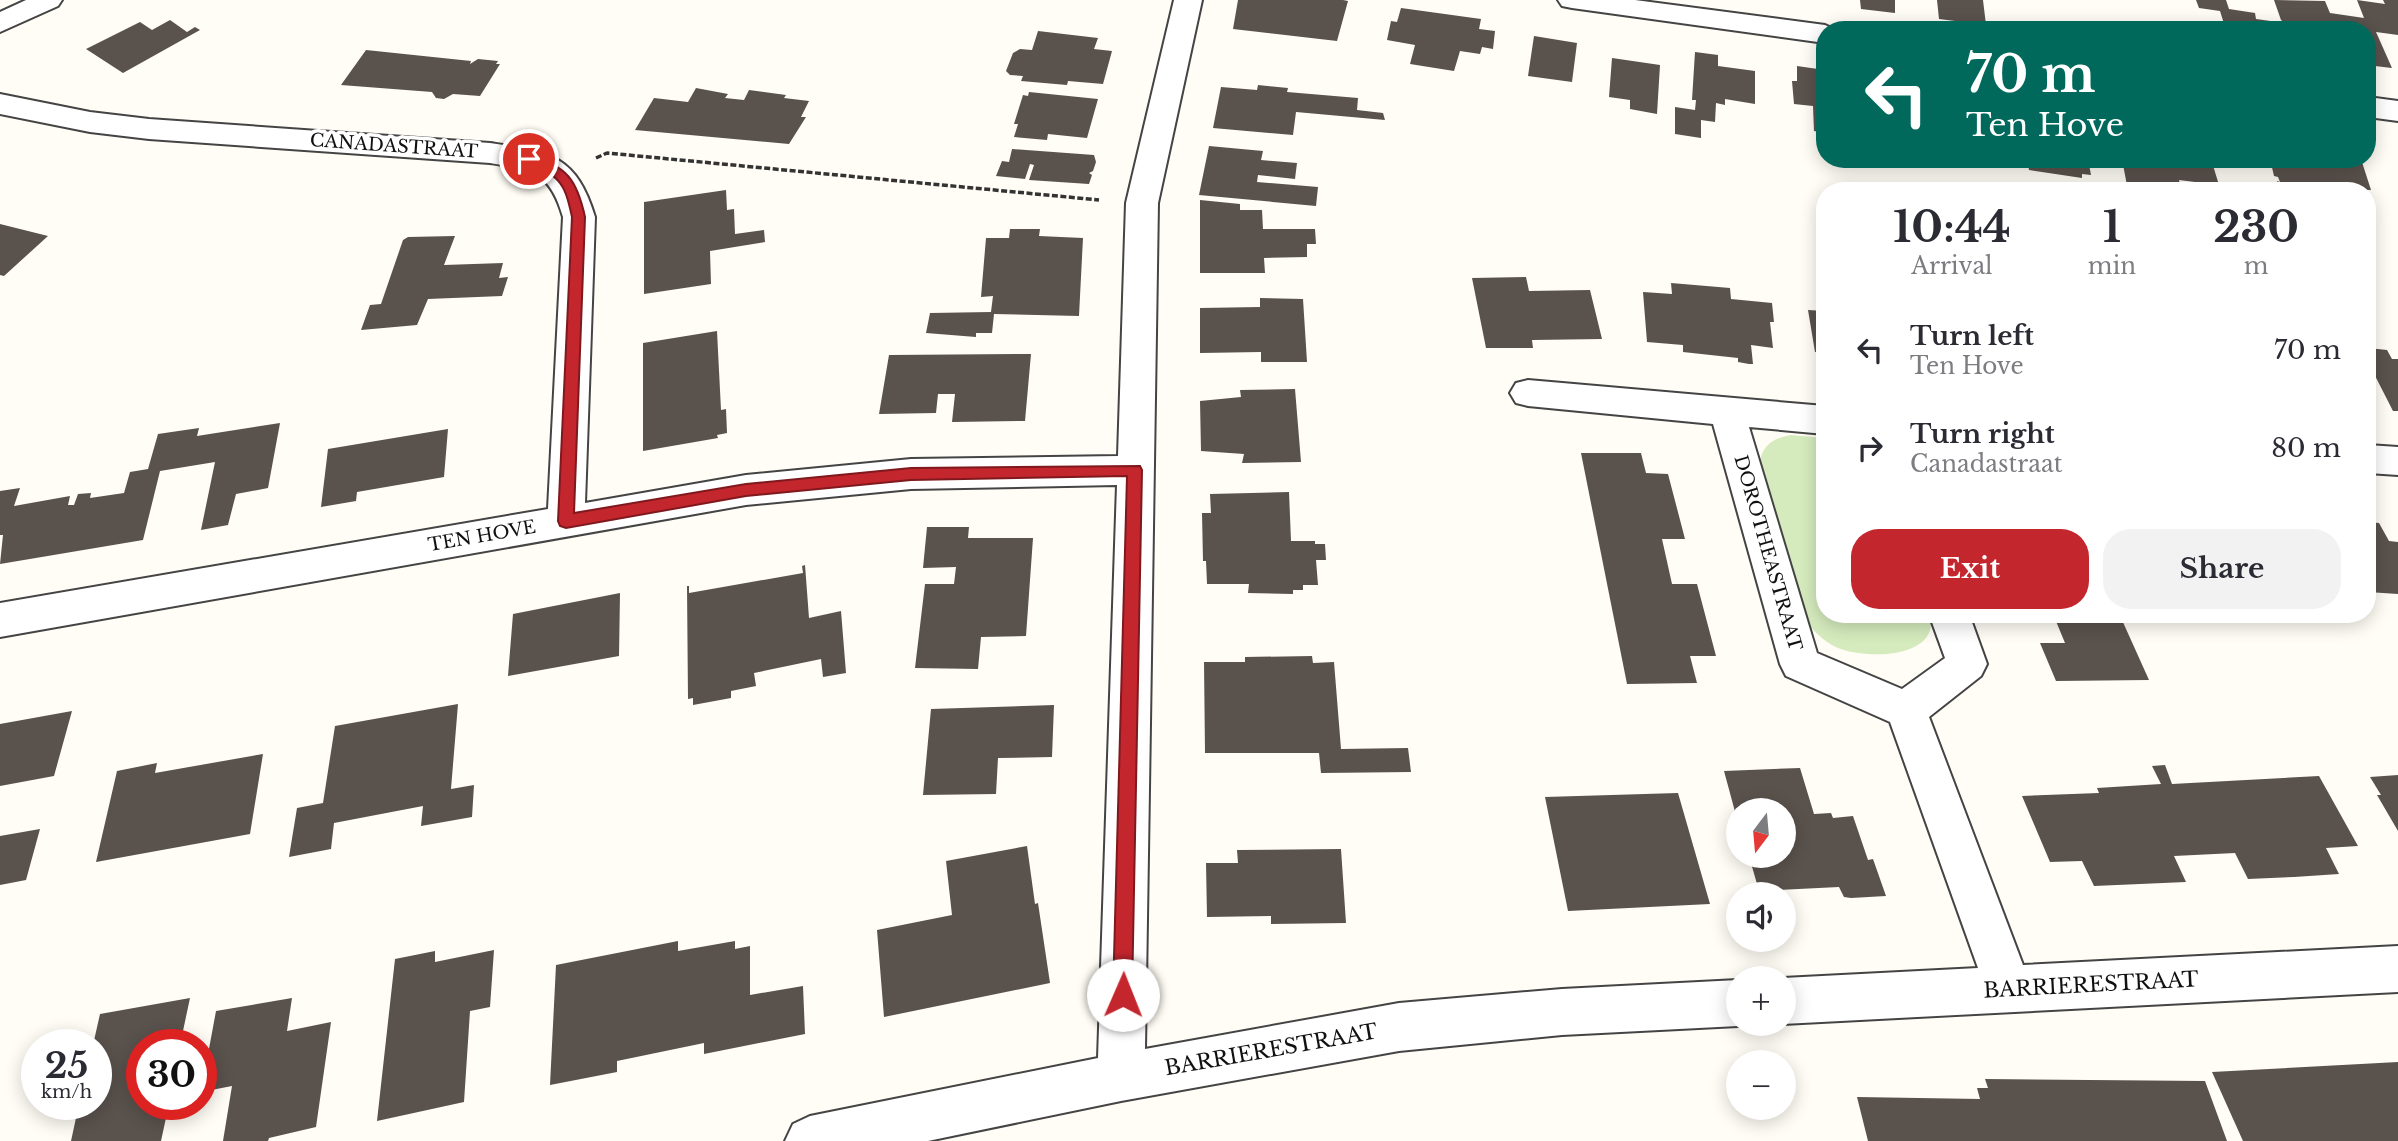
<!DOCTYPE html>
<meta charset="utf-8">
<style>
body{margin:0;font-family:"Libre Baskerville",serif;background:#f2f2f3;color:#2b2b33;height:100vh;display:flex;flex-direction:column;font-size:26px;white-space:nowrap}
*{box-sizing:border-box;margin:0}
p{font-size:23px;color:#7c7c81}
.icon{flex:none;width:38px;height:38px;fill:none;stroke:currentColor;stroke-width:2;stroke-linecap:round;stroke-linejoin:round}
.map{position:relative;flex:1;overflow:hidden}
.drawer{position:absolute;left:1816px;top:182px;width:560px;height:441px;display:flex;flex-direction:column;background:#fff;border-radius:28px;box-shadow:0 4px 18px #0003}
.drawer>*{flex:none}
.hud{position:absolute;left:1816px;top:21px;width:560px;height:147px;border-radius:28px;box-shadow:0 4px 18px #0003;background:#00695c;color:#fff;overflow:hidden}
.needle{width:46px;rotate:196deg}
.fabs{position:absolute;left:1726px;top:798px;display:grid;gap:14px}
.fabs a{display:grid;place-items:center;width:70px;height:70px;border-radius:50%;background:#fff;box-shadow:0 4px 18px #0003;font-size:35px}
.speed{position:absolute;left:21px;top:1029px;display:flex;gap:14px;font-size:35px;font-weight:700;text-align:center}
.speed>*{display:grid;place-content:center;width:91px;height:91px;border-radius:50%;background:#fff;box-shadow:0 4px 18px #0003;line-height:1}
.speed small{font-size:18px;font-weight:400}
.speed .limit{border:10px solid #d22;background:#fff;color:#111}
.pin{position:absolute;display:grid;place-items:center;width:60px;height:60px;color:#fff;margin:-30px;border:4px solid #fff;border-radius:50%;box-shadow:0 2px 7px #0007}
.me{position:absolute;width:77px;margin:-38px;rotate:1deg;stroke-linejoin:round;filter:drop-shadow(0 0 5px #0008)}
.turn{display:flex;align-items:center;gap:24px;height:147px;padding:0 35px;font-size:32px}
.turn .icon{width:91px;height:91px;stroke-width:2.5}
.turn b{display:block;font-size:49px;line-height:60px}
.eta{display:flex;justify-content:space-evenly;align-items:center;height:119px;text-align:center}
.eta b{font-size:42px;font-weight:700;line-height:49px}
.cta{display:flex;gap:14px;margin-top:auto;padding:14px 35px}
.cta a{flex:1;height:80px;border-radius:28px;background:#c4262e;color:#fff;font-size:28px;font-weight:700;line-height:80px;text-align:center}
.cta a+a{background:#f2f2f3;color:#2b2b33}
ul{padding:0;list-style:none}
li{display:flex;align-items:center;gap:21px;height:98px;padding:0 35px}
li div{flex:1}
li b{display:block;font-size:26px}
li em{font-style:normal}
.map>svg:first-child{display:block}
.green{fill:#d5ebbd}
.building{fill:#5a524d}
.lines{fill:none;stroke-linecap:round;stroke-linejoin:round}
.minor-casing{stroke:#444;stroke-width:4}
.path{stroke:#333;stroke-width:3.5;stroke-dasharray:6 2.5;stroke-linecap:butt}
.minor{fill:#fff;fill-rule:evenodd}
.route{fill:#c4262e;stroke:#7f191e;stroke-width:2}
.labels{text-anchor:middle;stroke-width:7;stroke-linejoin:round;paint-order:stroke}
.street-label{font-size:18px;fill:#111;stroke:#fff}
.near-street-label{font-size:21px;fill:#111;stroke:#fff}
</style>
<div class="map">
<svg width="2398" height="1141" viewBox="0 0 2398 1141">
<rect width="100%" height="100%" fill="#fffdf5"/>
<!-- green -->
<path class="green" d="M 1791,435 L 1825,438 L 1825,614 L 1930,614 C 1941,660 1864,659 1838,648 C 1827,643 1817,635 1809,625 C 1800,612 1798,594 1793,579 C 1782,541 1771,504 1760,466 C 1760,446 1773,438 1791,435 Z"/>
<!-- building -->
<path class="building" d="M 1238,0 L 1343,0 L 1348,1 L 1337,41 L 1233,29 Z
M 1860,0 L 1895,0 L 1895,13 L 1861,9 Z
M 1937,0 L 1983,0 L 1986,25 L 1964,25 L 1963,22 L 1939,19 Z
M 2196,0 L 2226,0 L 2229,9 L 2255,13 L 2256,19 L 2285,23 L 2281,20 L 2274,0 L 2325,1 L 2330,13 L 2364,18 L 2357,0 L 2385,4 L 2383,0 L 2398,0 L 2398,35 L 2376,32 L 2392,68 L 2375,66 L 2376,69 L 2368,68 L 2368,30 L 2331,30 L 2330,26 L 2303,22 L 2306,30 L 2226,30 L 2220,11 L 2199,8 Z
M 1401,8 L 1481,19 L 1479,29 L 1495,31 L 1493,49 L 1482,47 L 1480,54 L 1460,51 L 1454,71 L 1410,64 L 1415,45 L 1387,40 L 1391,21 L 1397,22 Z
M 170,20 L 187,32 L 195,27 L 200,30 L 123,73 L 86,49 L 140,22 L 152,30 Z
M 1038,31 L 1098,38 L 1094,49 L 1112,51 L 1103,84 L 1068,81 L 1067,85 L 1021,81 L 1023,76 L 1010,75 L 1006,71 L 1013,53 L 1020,49 L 1032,50 Z
M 1534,36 L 1577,43 L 1572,82 L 1528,76 Z
M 366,50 L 471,61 L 470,64 L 478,59 L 498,61 L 496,64 L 500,64 L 480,96 L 453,94 L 444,99 L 436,98 L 432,92 L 341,85 Z
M 1695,52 L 1718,55 L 1718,66 L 1755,71 L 1755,104 L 1725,99 L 1725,105 L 1716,103 L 1715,122 L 1701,120 L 1701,138 L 1675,134 L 1675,107 L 1695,110 L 1696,100 L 1692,100 Z
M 1612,58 L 1660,65 L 1657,114 L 1630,109 L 1630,100 L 1609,97 Z
M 1797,66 L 1825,70 L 1825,133 L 1814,131 L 1813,106 L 1794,104 L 1792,81 L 1797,81 Z
M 1258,85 L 1288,88 L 1287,92 L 1358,98 L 1357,110 L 1383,113 L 1385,120 L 1296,112 L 1293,135 L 1213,128 L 1221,87 L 1257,90 Z
M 696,88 L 728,94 L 725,98 L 744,100 L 749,90 L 786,95 L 784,98 L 809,101 L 801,117 L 806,117 L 789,144 L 635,130 L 654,98 L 688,102 Z
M 1029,92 L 1098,99 L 1087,138 L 1048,134 L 1047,140 L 1014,137 L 1018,124 L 1014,124 L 1023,95 L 1028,96 Z
M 1209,146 L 1263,151 L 1261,160 L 1297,163 L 1295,179 L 1258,175 L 1257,182 L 1318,187 L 1316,206 L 1199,195 Z
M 1012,149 L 1094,155 L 1096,162 L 1093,171 L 1089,173 L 1092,175 L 1089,184 L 1029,180 L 1034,165 L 1030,164 L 1025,179 L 996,176 L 1002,161 L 1009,162 Z
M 2027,159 L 2088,159 L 2091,175 L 2082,174 L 2082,178 L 2029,170 Z
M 2122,159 L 2211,159 L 2219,185 L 2179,180 L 2180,184 L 2172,183 L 2174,191 L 2128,191 Z
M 2270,159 L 2361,159 L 2371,190 L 2280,191 L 2277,181 L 2280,182 L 2278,177 L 2274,176 Z
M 726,190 L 727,210 L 734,209 L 735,234 L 764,230 L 765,242 L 710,251 L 711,284 L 644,294 L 644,202 Z
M 1200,200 L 1240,204 L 1240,210 L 1262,210 L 1263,229 L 1315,229 L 1316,244 L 1307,244 L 1307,257 L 1264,258 L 1265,273 L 1200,273 Z
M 0,224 L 48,236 L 4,276 L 0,275 Z
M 1010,229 L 1040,229 L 1039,236 L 1083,238 L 1079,316 L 994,314 L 992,333 L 976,333 L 976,337 L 926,333 L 930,313 L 991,312 L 993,296 L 981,297 L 986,238 L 1009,238 Z
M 455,236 L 444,265 L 503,263 L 499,278 L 508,277 L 502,296 L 428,299 L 417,325 L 361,330 L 370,305 L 381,304 L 403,240 L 408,237 Z
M 1526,277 L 1529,291 L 1590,290 L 1602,339 L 1532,340 L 1533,348 L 1486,348 L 1472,278 Z
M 1671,283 L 1730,288 L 1731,299 L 1772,303 L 1774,322 L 1770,322 L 1773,348 L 1751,345 L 1753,364 L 1749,364 L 1738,362 L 1738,358 L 1683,352 L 1683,345 L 1647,342 L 1643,292 L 1672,294 Z
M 1260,298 L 1303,299 L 1307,362 L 1261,362 L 1261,352 L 1200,353 L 1200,308 L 1260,307 Z
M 1808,310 L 1825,311 L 1825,353 L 1815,352 Z
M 717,331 L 721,410 L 726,409 L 727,433 L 717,435 L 718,438 L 643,451 L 643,343 Z
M 2368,348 L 2387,350 L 2392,359 L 2398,359 L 2398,411 L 2393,411 L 2368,362 Z
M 1031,354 L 1025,421 L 952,422 L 955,394 L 938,394 L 936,413 L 879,414 L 889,355 Z
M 1295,389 L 1301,462 L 1242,463 L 1244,454 L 1201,451 L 1200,401 L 1241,397 L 1240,390 Z
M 280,423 L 268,488 L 236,494 L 228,525 L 201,530 L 215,462 L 160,471 L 143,540 L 0,564 L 3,535 L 0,535 L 0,491 L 20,488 L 14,506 L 70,496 L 68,505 L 74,505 L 78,494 L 91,493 L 90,498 L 124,493 L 130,472 L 148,469 L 158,434 L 199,428 L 197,436 Z
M 448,429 L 444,477 L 357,492 L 356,501 L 321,507 L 328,449 Z
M 1581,453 L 1641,453 L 1646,473 L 1668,474 L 1685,539 L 1662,539 L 1672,584 L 1697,584 L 1716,656 L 1690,656 L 1697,683 L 1627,684 Z
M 1289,492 L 1291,541 L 1315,541 L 1315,544 L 1325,544 L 1326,560 L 1316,560 L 1318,585 L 1303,585 L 1303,590 L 1293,590 L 1293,594 L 1248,593 L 1249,584 L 1207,584 L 1206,561 L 1203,561 L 1202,513 L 1211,513 L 1210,494 Z
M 2368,522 L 2379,523 L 2389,541 L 2398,542 L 2398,594 L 2368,592 Z
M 927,527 L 969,527 L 968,538 L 1033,538 L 1026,636 L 981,637 L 978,669 L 915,668 L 925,584 L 954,584 L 956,567 L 923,568 Z
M 805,565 L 809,618 L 841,611 L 846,673 L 823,677 L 821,659 L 754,673 L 756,686 L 731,691 L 731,698 L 693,705 L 693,698 L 688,699 L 687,586 L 689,586 L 689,593 L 803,573 L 802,566 Z
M 620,593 L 619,656 L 508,676 L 513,614 Z
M 2053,614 L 2138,614 L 2141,621 L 2122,620 L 2149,680 L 2056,681 L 2040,643 L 2065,643 Z
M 1312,656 L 1313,663 L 1334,662 L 1341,749 L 1408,748 L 1411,772 L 1321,773 L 1319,753 L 1205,753 L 1204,662 L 1245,662 L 1245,657 Z
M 458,704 L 451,789 L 474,785 L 472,817 L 421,826 L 423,806 L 334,823 L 331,849 L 289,857 L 297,808 L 323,803 L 335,726 Z
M 1054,705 L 1052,757 L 998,758 L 996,794 L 923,795 L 931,709 Z
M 72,711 L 54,776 L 0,786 L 0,724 Z
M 263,754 L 250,834 L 96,862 L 117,771 L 157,763 L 155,773 Z
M 2165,765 L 2172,784 L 2319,776 L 2358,846 L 2326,848 L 2339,874 L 2294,877 L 2248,879 L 2235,853 L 2174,856 L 2186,882 L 2094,886 L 2082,861 L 2050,862 L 2022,796 L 2099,793 L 2097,788 L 2161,784 L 2152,766 Z
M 1800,768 L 1814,814 L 1831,813 L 1833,818 L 1853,816 L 1868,860 L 1873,859 L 1886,896 L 1851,898 L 1844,897 L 1839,887 L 1759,891 L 1749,856 L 1783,856 L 1783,810 L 1738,810 L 1737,819 L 1724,771 Z
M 2398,775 L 2398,831 L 2377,795 L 2381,795 L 2370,777 Z
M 1678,793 L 1710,904 L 1568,911 L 1545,797 Z
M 40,829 L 26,880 L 0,885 L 0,836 Z
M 1027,846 L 1035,904 L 1038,903 L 1050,983 L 884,1017 L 877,930 L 952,915 L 946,861 Z
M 1341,849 L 1346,923 L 1271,924 L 1271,916 L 1207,917 L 1206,863 L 1238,863 L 1237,850 Z
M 678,941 L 678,951 L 735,941 L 735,949 L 750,946 L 750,995 L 803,986 L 805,1034 L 704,1054 L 704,1043 L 617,1061 L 617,1072 L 550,1085 L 556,965 Z
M 494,950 L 490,1007 L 470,1011 L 464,1102 L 377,1121 L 395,959 L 435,951 L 435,962 Z
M 190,998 L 180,1045 L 142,1045 L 142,1104 L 169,1104 L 161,1141 L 71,1141 L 79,1104 L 96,1104 L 96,1045 L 93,1045 L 100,1014 Z
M 292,998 L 287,1031 L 331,1022 L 316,1127 L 269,1138 L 268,1141 L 223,1141 L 232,1086 L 201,1092 L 216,1011 Z
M 2398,1062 L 2398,1141 L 2243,1141 L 2212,1072 Z
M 1985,1079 L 2205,1081 L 2227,1141 L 1868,1141 L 1857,1097 L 1980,1099 L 1977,1088 L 1988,1088 Z"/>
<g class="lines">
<defs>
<path id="minor" d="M 26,0 L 62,0 L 58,6 L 0,32 L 0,12 Z
M 1174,0 L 1202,0 L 1158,203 L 1145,1049 L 1399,1003 L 1562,989 L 1738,980 L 1738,1024 L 1744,1024 L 1738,1026 L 1562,1035 L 1399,1051 L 1121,1101 L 928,1141 L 785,1141 L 793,1124 L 810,1116 L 1098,1058 L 1117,485 L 911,489 L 746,505 L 0,637 L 0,603 L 548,509 L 563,217 C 550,172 533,170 490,163 L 149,139 L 90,132 L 0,114 L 0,94 L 90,112 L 149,119 L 490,143 C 549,152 576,154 595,217 L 585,503 L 746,475 L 911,459 L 1118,456 L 1126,203 Z
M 1558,0 L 1635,0 L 1825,25 L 1836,30 L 1825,30 L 1825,43 L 1572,8 L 1562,6 Z
M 2368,97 L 2398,101 L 2398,121 L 2368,117 Z
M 1528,380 L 1825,406 L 1825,434 L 1749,427 L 1817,653 L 1902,689 L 1945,658 L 1929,614 L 1969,614 L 1987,664 L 1981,676 L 1929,717 L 2023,965 L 2398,946 L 2398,992 L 1783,1024 L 1782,1024 L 1783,978 L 1978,968 L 1890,722 L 1786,676 L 1780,664 L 1713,424 L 1528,406 L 1516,403 L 1510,393 L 1516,383 Z
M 2368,445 L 2398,447 L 2398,475 L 2368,473 Z"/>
</defs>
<!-- minor casing -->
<use href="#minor" class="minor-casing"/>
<!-- path -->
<path class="path" d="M 596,158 L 607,153 L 1099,200"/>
<!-- minor -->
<use href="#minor" class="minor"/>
</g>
<!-- route -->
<path class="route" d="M 529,155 C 567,166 577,180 585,217 L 574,513 L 746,484 L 911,468 L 1140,466 L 1142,470 L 1132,995 L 1129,1001 L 1123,1004 L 1116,1001 L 1113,995 L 1127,476 L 911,480 L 746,496 L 566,528 L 560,526 L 558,521 L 572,217 C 564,179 559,177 525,162 L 525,156 Z"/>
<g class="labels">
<!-- street labels -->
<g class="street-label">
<text transform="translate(394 146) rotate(4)" y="6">CANADASTRAAT</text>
<text transform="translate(482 536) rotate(-10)" y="6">TEN HOVE</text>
<text transform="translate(1768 553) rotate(74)" y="6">DOROTHEASTRAAT</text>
</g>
<!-- near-street labels -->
<g class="near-street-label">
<text transform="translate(2091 985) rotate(-3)" y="7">BARRIERESTRAAT</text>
<text transform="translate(1271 1050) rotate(-10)" y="7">BARRIERESTRAAT</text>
</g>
</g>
</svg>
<div class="fabs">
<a><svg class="needle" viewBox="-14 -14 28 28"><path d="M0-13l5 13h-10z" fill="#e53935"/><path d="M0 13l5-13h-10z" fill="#7c7c81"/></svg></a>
<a><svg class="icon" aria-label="sound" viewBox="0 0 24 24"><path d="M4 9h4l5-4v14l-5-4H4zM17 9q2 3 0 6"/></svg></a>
<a>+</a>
<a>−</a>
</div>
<div class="speed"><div>25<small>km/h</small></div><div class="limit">30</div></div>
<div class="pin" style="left:529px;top:159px;background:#d93025"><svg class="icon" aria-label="arrive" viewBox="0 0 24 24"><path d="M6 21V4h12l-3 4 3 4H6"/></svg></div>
<svg class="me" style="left:1123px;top:995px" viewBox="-20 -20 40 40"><circle r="19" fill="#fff"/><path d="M0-13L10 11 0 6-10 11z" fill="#c4262e"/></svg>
<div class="hud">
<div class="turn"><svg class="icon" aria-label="left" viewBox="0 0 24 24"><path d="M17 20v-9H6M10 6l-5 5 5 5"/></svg><div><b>70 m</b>Ten Hove</div></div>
</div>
<section class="drawer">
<div class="eta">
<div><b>10:44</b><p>Arrival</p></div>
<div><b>1</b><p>min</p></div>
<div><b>230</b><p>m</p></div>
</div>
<ul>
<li><svg class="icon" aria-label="left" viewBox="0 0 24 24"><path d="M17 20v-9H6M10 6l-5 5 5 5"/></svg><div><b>Turn left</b><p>Ten Hove</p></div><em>70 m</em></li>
<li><svg class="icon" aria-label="right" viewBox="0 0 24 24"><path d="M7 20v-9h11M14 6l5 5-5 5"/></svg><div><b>Turn right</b><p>Canadastraat</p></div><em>80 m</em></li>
</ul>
<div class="cta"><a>Exit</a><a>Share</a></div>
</section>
</div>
